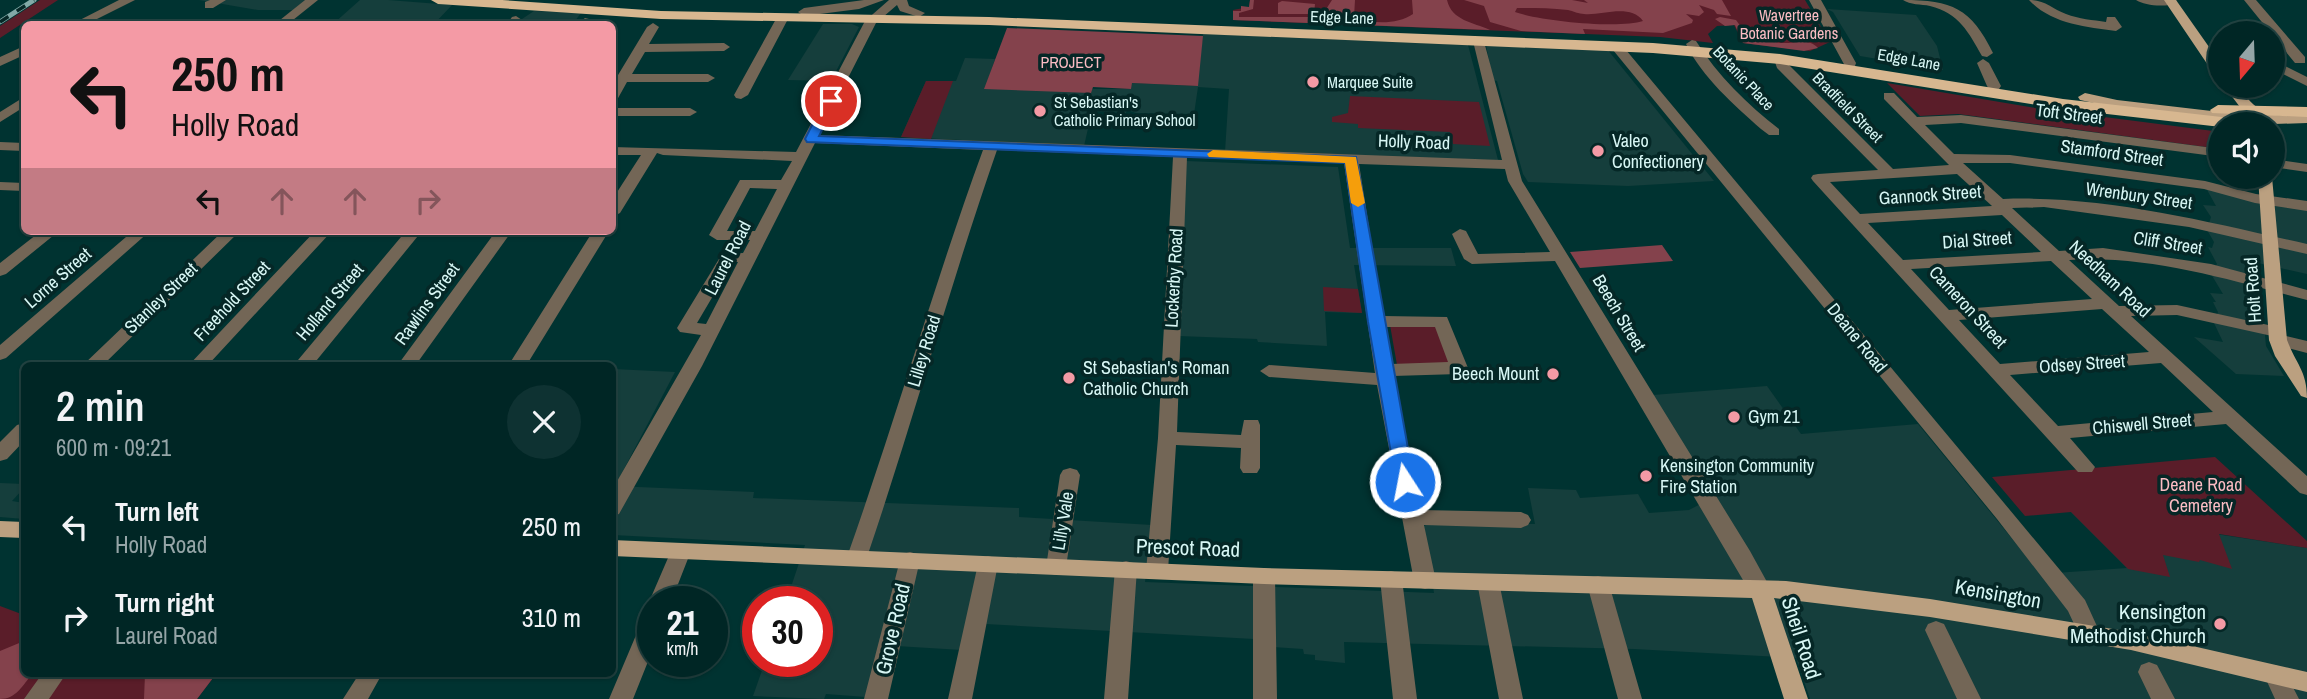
<!DOCTYPE html>
<meta charset="utf-8">
<style>
body{margin:0;font-family:"Archivo Narrow",sans-serif;background:#0e3232;color:#f1f3f6;height:100vh;display:flex;flex-direction:column;font-size:26px;white-space:nowrap}
*{box-sizing:border-box;margin:0}
p{font-size:23px;color:#95a5a7}
.icon{flex:none;width:38px;height:38px;fill:none;stroke:currentColor;stroke-width:2;stroke-linecap:round;stroke-linejoin:round}
.map{position:relative;flex:1;overflow:hidden}
.drawer{position:absolute;left:21px;top:362px;width:595px;height:315px;display:flex;flex-direction:column;background:#002625;border-radius:10px;box-shadow:0 2px 5px #0004,0 0 0 2px #224342}
.drawer>*{flex:none}
.top-card{position:absolute;left:21px;top:21px;width:595px;height:214px;border-radius:10px;box-shadow:0 2px 5px #0004,0 0 0 2px #224342;background:#f49aa5;color:#111;overflow:hidden}
.needle{width:46px;rotate:199deg}
.buttons{position:absolute;left:2208px;top:21px;display:grid;gap:14px}
.buttons a{display:grid;place-items:center;width:77px;height:77px;border-radius:50%;background:#002625;box-shadow:0 2px 5px #0004,0 0 0 2px #224342;font-size:35px}
.speed{position:absolute;left:637px;top:586px;display:flex;gap:14px;font-size:35px;font-weight:700;text-align:center}
.speed>*{display:grid;place-content:center;width:91px;height:91px;border-radius:50%;background:#002625;box-shadow:0 2px 5px #0004,0 0 0 2px #224342;line-height:1}
.speed small{font-size:18px;font-weight:400}
.speed .limit{border:10px solid #d22;background:#fff;color:#111}
.pin{position:absolute;display:grid;place-items:center;width:60px;height:60px;color:#fff;margin:-30px;border:4px solid #fff;border-radius:50%;box-shadow:0 2px 7px #0007}
.me{position:absolute;width:77px;margin:-38px;rotate:349deg;stroke-linejoin:round;filter:drop-shadow(0 0 5px #0008)}
.turn{display:flex;align-items:center;gap:24px;height:147px;padding:0 35px;font-size:32px}
.turn .icon{width:91px;height:91px;stroke-width:2.5}
.turn b{display:block;font-size:49px;line-height:60px}
.lanes{display:flex;align-items:center;height:66px;padding:0 35px;background:#0003;justify-content:center;gap:35px;direction:ltr}
.lanes .off{opacity:.35}
.round{display:grid;place-items:center;flex:none;width:74px;height:74px;border-radius:37px;background:#0e3232}
.head{display:flex;align-items:center;justify-content:space-between;height:119px;padding:0 35px}
h1{font-size:42px;font-weight:600;line-height:52px}
ul{padding:0;list-style:none}
li{display:flex;align-items:center;gap:21px;height:91px;padding:0 35px}
li div{flex:1}
li b{display:block;font-size:26px}
li em{font-style:normal}
.map>svg:first-child{display:block}
.built{fill:#153e3c}
.green{fill:#5a1d29}
.forest{fill:#84424c;fill-rule:evenodd}
.lines{fill:none;stroke-linecap:round;stroke-linejoin:round}
.minor{fill:#736656;fill-rule:evenodd}
.major{fill:#bba080;fill-rule:evenodd}
.highway{fill:#d7b790;fill-rule:evenodd}
.rail-casing{stroke:#82a9a7;stroke-width:5}
.rail{stroke:#052726;stroke-width:3.5;stroke-dasharray:10;stroke-linecap:butt}
.route{fill:#1a73e8;stroke:#114b97;stroke-width:2}
.slow{fill:#f59e0b}
.poi-dot{fill:#f49aa5;stroke:#052726;stroke-width:2.5}
.labels{text-anchor:middle;stroke-width:7;stroke-linejoin:round;paint-order:stroke}
.far-park-label{font-size:16px;fill:#fbbcc3;stroke:#052726}
.far-street-label{font-size:16px;fill:#d8f7f5;stroke:#052726}
.far-poi-label{font-size:16px;fill:#d8f7f5;stroke:#052726;text-anchor:start}
.street-label{font-size:18px;fill:#d8f7f5;stroke:#052726}
.poi-label{font-size:18px;fill:#d8f7f5;stroke:#052726;text-anchor:start}
.park-label{font-size:18px;fill:#fbbcc3;stroke:#052726}
.near-street-label{font-size:21px;fill:#d8f7f5;stroke:#052726}
.near-poi-label{font-size:21px;fill:#d8f7f5;stroke:#052726;text-anchor:end}
</style>
<div class="map">
<svg width="2307" height="699" viewBox="0 0 2307 699">
<rect width="100%" height="100%" fill="#003331"/>
<!-- built -->
<path class="built" d="M 199,0 L 305,0 L 293,10 L 258,10 Z
M 360,0 L 388,0 L 452,5 L 434,24 L 333,24 Z
M 1827,9 L 1916,15 L 1937,46 L 1943,70 L 1860,56 L 1833,12 Z
M 534,11 L 581,13 L 575,21 L 522,19 Z
M 823,24 L 852,24 L 859,27 L 831,81 L 788,80 Z
M 1203,34 L 1468,45 L 1498,160 L 1225,152 L 1229,89 L 1198,87 L 1194,114 L 1136,113 L 1127,110 L 1126,113 L 1092,111 L 1084,146 L 901,137 L 926,81 L 956,81 L 965,58 L 995,59 L 985,89 L 1130,89 L 1132,83 L 1197,86 Z
M 1486,45 L 1607,49 L 1714,181 L 1628,186 L 1528,182 L 1523,174 L 1497,81 L 1493,80 Z
M 1186,161 L 1338,167 L 1350,248 L 1451,248 L 1456,266 L 1354,265 L 1362,313 L 1325,312 L 1327,346 L 1258,342 L 1257,339 L 1179,336 Z
M 2206,188 L 2307,209 L 2307,274 L 2258,263 L 2266,346 L 2284,376 L 2236,374 L 2194,337 L 2223,342 L 2214,323 L 2218,312 L 2213,302 L 2216,302 L 2210,293 L 2223,294 L 2211,274 L 2217,264 L 2208,247 L 2212,248 L 2214,242 L 2207,230 L 2211,217 L 2203,205 L 2216,206 Z
M 613,369 L 675,372 L 615,486 L 754,492 L 753,498 L 1019,508 L 1019,517 L 1152,525 L 1145,582 L 1434,593 L 1424,526 L 1431,522 L 1535,524 L 1528,488 L 1576,490 L 1580,498 L 1638,494 L 1649,513 L 1689,510 L 1714,497 L 1653,395 L 1767,386 L 1801,434 L 1918,424 L 2041,574 L 2127,568 L 2071,512 L 2307,548 L 2307,699 L 1810,699 L 1796,658 L 1634,649 L 1344,642 L 1345,663 L 1315,660 L 1315,655 L 1304,654 L 1303,649 L 1273,647 L 1254,639 L 967,623 L 962,650 L 880,645 L 866,697 L 826,694 L 824,699 L 753,696 L 765,662 L 817,662 L 817,602 L 786,602 L 805,545 L 613,535 Z
M 0,483 L 24,484 L 24,488 L 12,501 L 24,503 L 24,519 L 0,517 Z"/>
<!-- green -->
<path class="green" d="M 40,0 L 58,0 L 0,38 L 0,26 Z
M 1250,0 L 1805,0 L 1830,42 L 1810,51 L 1743,43 L 1734,25 L 1717,26 L 1708,34 L 1713,43 L 1660,37 L 1233,20 L 1233,10 L 1249,7 Z
M 926,81 L 953,81 L 931,139 L 901,137 Z
M 1887,83 L 2042,109 L 2221,132 L 2221,149 L 1958,114 L 1920,116 Z
M 1350,96 L 1479,102 L 1490,146 L 1453,144 L 1450,132 L 1358,128 L 1358,124 L 1332,122 L 1332,117 L 1348,113 Z
M 1323,287 L 1358,289 L 1362,313 L 1324,311 Z
M 1390,325 L 1438,325 L 1451,363 L 1397,365 Z
M 2215,457 L 2307,541 L 2307,548 L 2219,534 L 2232,569 L 2200,560 L 2199,562 L 2163,555 L 2170,577 L 2128,569 L 2071,512 L 2025,516 L 1992,477 Z
M 0,606 L 24,615 L 24,674 L 216,674 L 197,699 L 0,699 Z"/>
<!-- forest -->
<path class="forest" d="M 1250,0 L 1254,0 L 1253,9 L 1239,13 L 1239,17 L 1321,17 L 1332,0 L 1355,0 L 1354,17 C 1371,24 1397,25 1413,14 L 1412,0 L 1447,0 C 1452,21 1473,22 1490,30 L 1233,20 L 1233,11 L 1241,11 L 1241,6 L 1249,7 Z
M 1464,0 L 1572,0 L 1588,3 L 1584,0 L 1722,0 L 1731,16 L 1717,14 L 1714,10 L 1699,5 L 1704,12 L 1699,16 L 1686,14 L 1693,20 L 1692,23 L 1663,33 L 1583,29 L 1585,34 L 1521,31 L 1490,22 L 1484,6 ZM 1517,8 C 1533,8 1551,8 1568,10 C 1573,11 1579,14 1584,14 C 1601,16 1630,3 1643,21 C 1619,29 1540,21 1515,12 Z
M 1282,1 L 1315,4 L 1314,14 L 1278,14 L 1278,3 Z
M 1720,17 L 1736,20 L 1744,31 C 1758,32 1768,42 1781,43 C 1794,44 1808,37 1818,48 L 1804,51 L 1743,43 L 1735,25 L 1725,26 L 1715,19 Z
M 1007,28 L 1203,36 L 1198,86 L 1132,83 L 1131,89 L 1093,87 L 1091,93 L 984,89 Z
M 1662,245 L 1673,261 L 1580,268 L 1570,252 Z
M 24,641 L 24,674 L 32,674 C 23,685 16,699 0,699 L 0,651 Z
M 145,674 L 216,674 L 197,699 L 144,699 Z"/>
<g class="lines">
<!-- minor -->
<path class="minor" d="M 119,0 L 135,0 L 87,24 L 72,24 Z
M 210,0 L 226,0 L 213,8 L 205,8 L 205,2 Z
M 305,0 L 318,0 L 288,24 L 275,24 Z
M 864,0 L 884,0 L 859,9 L 804,16 L 798,12 L 804,8 Z
M 889,0 L 907,0 L 909,6 L 925,13 L 919,17 L 900,11 L 897,5 L 876,23 L 819,135 L 1502,160 L 1473,41 L 1475,38 L 1483,38 L 1522,181 L 1750,551 L 1772,591 L 1769,597 L 1761,600 L 1753,597 L 1555,261 L 1472,264 L 1464,259 L 1452,234 L 1460,229 L 1466,231 L 1478,254 L 1550,252 L 1508,181 L 1505,169 L 1359,164 L 1383,316 L 1447,317 L 1468,368 L 1459,374 L 1393,376 L 1421,510 L 1521,512 L 1528,515 L 1531,520 L 1528,525 L 1521,528 L 1424,525 L 1436,581 L 1433,587 L 1425,589 L 1417,587 L 1414,581 L 1377,385 L 1269,377 L 1260,371 L 1269,365 L 1375,373 L 1344,163 L 1187,157 L 1177,432 L 1241,435 L 1244,420 L 1258,420 L 1260,425 L 1260,468 L 1257,473 L 1243,473 L 1240,468 L 1241,448 L 1176,445 L 1168,571 L 1164,577 L 1157,579 L 1150,577 L 1146,571 L 1158,438 L 1173,157 L 997,150 C 950,285 913,422 867,557 L 864,563 L 857,565 L 850,563 L 847,557 C 895,422 934,284 983,150 L 815,143 L 702,366 L 619,514 L 612,516 L 612,490 L 701,335 L 680,332 L 677,328 L 722,254 L 743,253 L 750,240 L 717,240 L 709,235 L 740,180 L 781,180 L 792,161 L 663,155 L 657,153 L 620,213 L 612,217 L 612,200 L 641,155 L 612,155 L 612,147 L 796,152 L 865,21 ZM 750,188 L 777,189 L 755,231 L 727,231 ZM 733,262 L 738,262 L 706,324 L 697,323 ZM 1385,327 L 1435,327 L 1448,362 L 1391,364 Z
M 1809,0 L 1821,0 L 1856,63 L 1855,66 L 1845,66 Z
M 1903,0 C 1952,0 1971,8 1993,53 L 1987,57 L 1982,56 C 1969,33 1959,13 1930,6 C 1921,4 1910,5 1903,0 Z
M 2029,0 C 2045,0 2052,9 2066,14 C 2079,19 2093,20 2106,22 L 2107,17 L 2115,17 L 2122,27 L 2116,31 C 2086,27 2051,24 2029,0 Z
M 2136,0 L 2176,0 L 2177,2 C 2168,8 2145,6 2136,0 Z
M 2244,0 L 2256,0 L 2305,57 L 2305,63 L 2295,63 Z
M 782,15 L 788,19 L 748,95 L 741,99 L 736,98 L 734,95 L 776,19 Z
M 516,16 L 522,20 L 519,24 L 507,24 L 512,17 Z
M 585,18 L 589,19 L 589,24 L 577,24 Z
M 653,23 L 659,27 L 649,44 L 724,43 L 730,47 L 724,51 L 645,52 L 632,74 L 708,74 L 715,78 L 708,82 L 627,82 L 617,100 L 612,101 L 612,85 L 647,27 Z
M 1692,40 L 1696,41 C 1717,75 1748,105 1779,129 L 1779,135 L 1769,135 L 1761,129 C 1734,105 1702,77 1686,44 Z
M 1617,43 L 1621,44 L 2085,600 L 2101,635 L 2098,641 L 2090,644 L 2082,641 L 2068,611 L 1997,519 L 1613,50 L 1613,44 Z
M 24,46 L 24,55 L 0,66 L 0,57 Z
M 1780,55 L 1785,56 L 1788,64 L 1893,169 L 1949,165 L 1884,99 L 1884,93 L 1894,93 L 1917,117 L 1961,115 L 2221,149 L 2221,157 L 1961,123 L 1925,125 L 1954,154 L 2010,155 L 2205,181 L 2256,194 L 2307,201 L 2307,211 L 2255,203 L 2204,189 L 2010,163 L 1963,163 L 2003,199 C 2105,195 2208,222 2307,244 L 2307,254 L 2189,227 L 2044,207 L 2012,208 L 2059,251 L 2103,248 L 2211,264 L 2307,290 L 2307,300 C 2229,280 2150,255 2069,260 L 2119,306 L 2177,305 L 2282,328 L 2285,332 L 2282,335 L 2307,341 L 2307,353 L 2272,344 L 2269,340 L 2272,336 L 2177,315 L 2131,316 L 2307,476 L 2307,495 L 2300,493 L 2226,424 L 2070,438 L 2095,467 L 2092,472 L 2078,472 L 1813,181 L 1811,178 L 1813,175 L 1818,174 L 1878,170 L 1777,68 L 1774,59 ZM 1957,174 L 1992,206 L 1860,214 L 1830,182 ZM 2002,215 L 2041,252 L 1903,260 L 1868,223 ZM 2051,261 L 2092,299 L 1949,310 L 1911,269 ZM 2102,309 L 2149,352 L 2000,364 L 1959,320 ZM 2161,363 L 2213,412 L 2058,426 L 2010,375 Z
M 1983,59 L 1989,63 L 2001,86 L 1999,89 L 1989,89 L 1987,86 L 1977,63 Z
M 2273,60 L 2307,77 L 2307,86 L 2273,69 Z
M 24,97 L 24,107 L 0,122 L 0,112 Z
M 612,108 L 690,108 L 697,112 L 690,116 L 612,116 Z
M 0,142 L 24,143 L 24,151 L 0,150 Z
M 2273,159 L 2307,164 L 2307,172 L 2273,167 Z
M 0,182 L 24,183 L 24,191 L 0,190 Z
M 41,231 L 59,231 L 6,274 L 0,276 L 0,263 Z
M 133,231 L 150,231 L 6,358 L 0,360 L 0,345 Z
M 223,231 L 240,231 L 102,366 L 82,366 Z
M 315,231 L 332,231 L 207,366 L 188,366 Z
M 406,231 L 422,231 L 312,366 L 293,366 Z
M 496,231 L 512,231 L 415,366 L 397,366 Z
M 593,231 L 609,231 L 526,366 L 508,366 Z
M 24,423 L 24,441 L 7,459 L 0,461 L 0,442 L 17,425 Z
M 1070,468 L 1077,470 L 1080,475 L 1066,567 L 1063,573 L 1056,575 L 1049,573 L 1046,567 L 1060,475 L 1063,470 Z
M 681,543 L 688,545 L 691,551 L 671,602 L 653,602 L 652,608 L 649,602 L 671,551 L 674,545 Z
M 910,552 L 917,554 L 920,560 L 888,699 L 864,699 L 900,560 L 903,554 Z
M 988,556 L 995,558 L 998,564 L 972,699 L 948,699 L 978,564 L 981,558 Z
M 1126,561 L 1133,563 L 1137,569 L 1128,699 L 1104,699 L 1115,569 L 1119,563 Z
M 1264,568 L 1271,570 L 1275,576 L 1277,699 L 1253,699 L 1253,576 L 1257,570 Z
M 1391,571 L 1398,573 L 1402,579 L 1417,699 L 1393,699 L 1380,579 L 1384,573 Z
M 1488,574 L 1496,576 L 1499,582 L 1523,699 L 1499,699 L 1477,582 L 1480,576 Z
M 1598,576 L 1606,578 L 1609,584 L 1642,699 L 1618,699 L 1587,584 L 1590,578 Z
M 653,612 L 653,649 L 633,699 L 609,699 L 642,621 L 645,615 Z
M 1936,621 L 1944,624 L 1981,699 L 1957,699 L 1925,630 L 1928,624 Z
M 2149,662 L 2157,665 L 2175,699 L 2151,699 L 2138,672 L 2141,665 Z
M 2275,665 L 2283,668 L 2299,699 L 2275,699 L 2264,675 L 2267,668 Z
M 42,674 L 66,674 L 49,699 L 24,699 Z
M 359,674 L 382,674 L 368,699 L 343,699 Z"/>
<!-- major -->
<path class="major" d="M 2164,0 L 2176,0 L 2221,64 L 2221,78 L 2216,77 Z
M 2224,86 L 2237,86 C 2263,118 2267,116 2307,115 L 2307,123 L 2274,124 L 2265,121 L 2265,124 L 2246,124 L 2117,108 L 2080,100 L 2078,97 L 2085,93 L 2117,100 L 2246,115 Z
M 2258,177 L 2272,177 L 2287,340 C 2296,364 2307,371 2307,398 L 2301,396 L 2275,356 L 2269,340 Z
M 0,521 L 24,522 L 24,538 L 0,537 Z
M 612,540 L 1264,568 L 1786,581 L 1930,599 L 2131,632 L 2307,672 L 2307,692 L 2131,650 L 1930,617 L 1774,598 L 1808,699 L 1784,699 L 1752,598 L 1264,584 L 612,556 Z"/>
<!-- highway -->
<path class="highway" d="M 431,0 L 502,0 L 661,11 L 989,17 L 1653,43 L 1780,54 L 2063,99 L 2239,119 L 2247,124 L 2221,124 L 2221,127 L 2063,109 L 1780,64 L 1653,53 L 989,25 L 661,19 L 438,4 Z
M 2218,105 L 2307,107 L 2307,117 L 2212,113 L 2210,110 Z"/>
<defs>
<path id="rail" d="M 0,22 L 34,0"/>
</defs>
<!-- rail casing -->
<use href="#rail" class="rail-casing"/>
<!-- rail -->
<use href="#rail" class="rail"/>
</g>
<!-- route -->
<path class="route" d="M 831,98 L 837,101 L 819,136 L 1356,157 L 1414,482 L 1411,487 L 1399,487 L 1396,482 L 1368,322 L 1345,163 L 807,142 L 805,139 L 824,101 Z"/>
<!-- slow -->
<path class="slow" d="M 1213,150 L 1356,157 L 1365,203 L 1358,207 L 1351,203 L 1345,163 L 1209,157 L 1207,154 Z"/>
<!-- markers -->
<g class="poi-dot">
<circle cx="1313" cy="82" r="7"/>
<circle cx="1040" cy="111" r="7"/>
<circle cx="1598" cy="151" r="7"/>
<circle cx="1553" cy="374" r="7"/>
<circle cx="1069" cy="378" r="7"/>
<circle cx="1734" cy="417" r="7"/>
<circle cx="1646" cy="476" r="7"/>
<circle cx="2220" cy="624" r="7"/>
</g>
<g class="labels">
<!-- far-park labels -->
<g class="far-park-label">
<text x="1789" y="21">Wavertree<tspan x="1789" dy="18">Botanic Gardens</tspan></text>
<text x="1071" y="68">PROJECT</text>
</g>
<!-- far-street labels -->
<g class="far-street-label">
<text transform="translate(1342 17) rotate(2)" y="6">Edge Lane</text>
<text transform="translate(1909 59) rotate(10)" y="6">Edge Lane</text>
<text transform="translate(1744 78) rotate(47)" y="6">Botanic Place</text>
<text transform="translate(1848 107) rotate(45)" y="6">Bradfield Street</text>
</g>
<!-- far-poi labels -->
<g class="far-poi-label">
<text x="1327" y="88">Marquee Suite</text>
<text x="1054" y="108">St Sebastian's<tspan x="1054" dy="18">Catholic Primary School</tspan></text>
</g>
<!-- street labels -->
<g class="street-label">
<text transform="translate(2069 114) rotate(7)" y="6">Toft Street</text>
<text transform="translate(1414 142) rotate(2)" y="6">Holly Road</text>
<text transform="translate(2112 153) rotate(8)" y="6">Stamford Street</text>
<text transform="translate(1930 195) rotate(-4)" y="6">Gannock Street</text>
<text transform="translate(2139 196) rotate(8)" y="6">Wrenbury Street</text>
<text transform="translate(1977 240) rotate(-4)" y="6">Dial Street</text>
<text transform="translate(2168 243) rotate(9)" y="6">Cliff Street</text>
<text transform="translate(728 258) rotate(-63)" y="6">Laurel Road</text>
<text transform="translate(58 278) rotate(-41)" y="6">Lorne Street</text>
<text transform="translate(1174 278) rotate(-87)" y="6">Lockerby Road</text>
<text transform="translate(2110 279) rotate(43)" y="6">Needham Road</text>
<text transform="translate(2253 290) rotate(-94)" y="6">Holt Road</text>
<text transform="translate(161 298) rotate(-44)" y="6">Stanley Street</text>
<text transform="translate(232 301) rotate(-47)" y="6">Freehold Street</text>
<text transform="translate(330 302) rotate(-50)" y="6">Holland Street</text>
<text transform="translate(427 304) rotate(-54)" y="6">Rawlins Street</text>
<text transform="translate(1968 307) rotate(47)" y="6">Cameron Street</text>
<text transform="translate(1619 313) rotate(59)" y="6">Beech Street</text>
<text transform="translate(1857 338) rotate(51)" y="6">Deane Road</text>
<text transform="translate(924 351) rotate(-73)" y="6">Lilley Road</text>
<text transform="translate(2082 364) rotate(-4)" y="6">Odsey Street</text>
<text transform="translate(2142 424) rotate(-5)" y="6">Chiswell Street</text>
<text transform="translate(1063 521) rotate(-81)" y="6">Lilly Vale</text>
</g>
<!-- poi labels -->
<g class="poi-label">
<text x="1612" y="147">Valeo<tspan x="1612" dy="21">Confectionery</tspan></text>
<text x="1083" y="374">St Sebastian's Roman<tspan x="1083" dy="21">Catholic Church</tspan></text>
<text x="1539" y="380" text-anchor="end">Beech Mount</text>
<text x="1748" y="423">Gym 21</text>
<text x="1660" y="472">Kensington Community<tspan x="1660" dy="21">Fire Station</tspan></text>
</g>
<!-- park labels -->
<g class="park-label">
<text x="2201" y="491">Deane Road<tspan x="2201" dy="21">Cemetery</tspan></text>
</g>
<!-- near-street labels -->
<g class="near-street-label">
<text transform="translate(1188 548) rotate(2)" y="7">Prescot Road</text>
<text transform="translate(1998 594) rotate(10)" y="7">Kensington</text>
<text transform="translate(893 629) rotate(-77)" y="7">Grove Road</text>
<text transform="translate(1801 638) rotate(72)" y="7">Sheil Road</text>
</g>
<!-- near-poi labels -->
<g class="near-poi-label">
<text x="2206" y="619">Kensington<tspan x="2206" dy="24">Methodist Church</tspan></text>
</g>
</g>
</svg>
<div class="buttons">
<a><svg class="needle" viewBox="-14 -14 28 28"><path d="M0-13l5 13h-10z" fill="#e53935"/><path d="M0 13l5-13h-10z" fill="#95a5a7"/></svg></a>
<a><svg class="icon" aria-label="sound" viewBox="0 0 24 24"><path d="M4 9h4l5-4v14l-5-4H4zM17 9q2 3 0 6"/></svg></a>
</div>
<div class="speed"><div>21<small>km/h</small></div><div class="limit">30</div></div>
<div class="pin" style="left:831px;top:101px;background:#d93025"><svg class="icon" aria-label="arrive" viewBox="0 0 24 24"><path d="M6 21V4h12l-3 4 3 4H6"/></svg></div>
<svg class="me" style="left:1405px;top:482px" viewBox="-20 -20 40 40"><circle r="17" fill="#1a73e8" stroke="#fff" stroke-width="3"/><path d="M0-11L8 9 0 5-8 9z" fill="#fff"/></svg>
<div class="top-card">
<div class="turn"><svg class="icon" aria-label="left" viewBox="0 0 24 24"><path d="M17 20v-9H6M10 6l-5 5 5 5"/></svg><div><b>250 m</b>Holly Road</div></div>
<div class="lanes"><svg class="icon" aria-label="left" viewBox="0 0 24 24"><path d="M17 20v-9H6M10 6l-5 5 5 5"/></svg><svg class="icon off" aria-label="ahead" viewBox="0 0 24 24"><path d="M12 20V5M6 11l6-6 6 6"/></svg><svg class="icon off" aria-label="ahead" viewBox="0 0 24 24"><path d="M12 20V5M6 11l6-6 6 6"/></svg><svg class="icon off" aria-label="right" viewBox="0 0 24 24"><path d="M7 20v-9h11M14 6l5 5-5 5"/></svg></div>
</div>
<section class="drawer">
<div class="head"><div><h1>2 min</h1><p>600 m · 09:21</p></div><a class="round"><svg class="icon" aria-label="close" viewBox="0 0 24 24"><path d="M6 6l12 12M18 6L6 18"/></svg></a></div>
<ul>
<li><svg class="icon" aria-label="left" viewBox="0 0 24 24"><path d="M17 20v-9H6M10 6l-5 5 5 5"/></svg><div><b>Turn left</b><p>Holly Road</p></div><em>250 m</em></li>
<li><svg class="icon" aria-label="right" viewBox="0 0 24 24"><path d="M7 20v-9h11M14 6l5 5-5 5"/></svg><div><b>Turn right</b><p>Laurel Road</p></div><em>310 m</em></li>
</ul>
</section>
</div>
